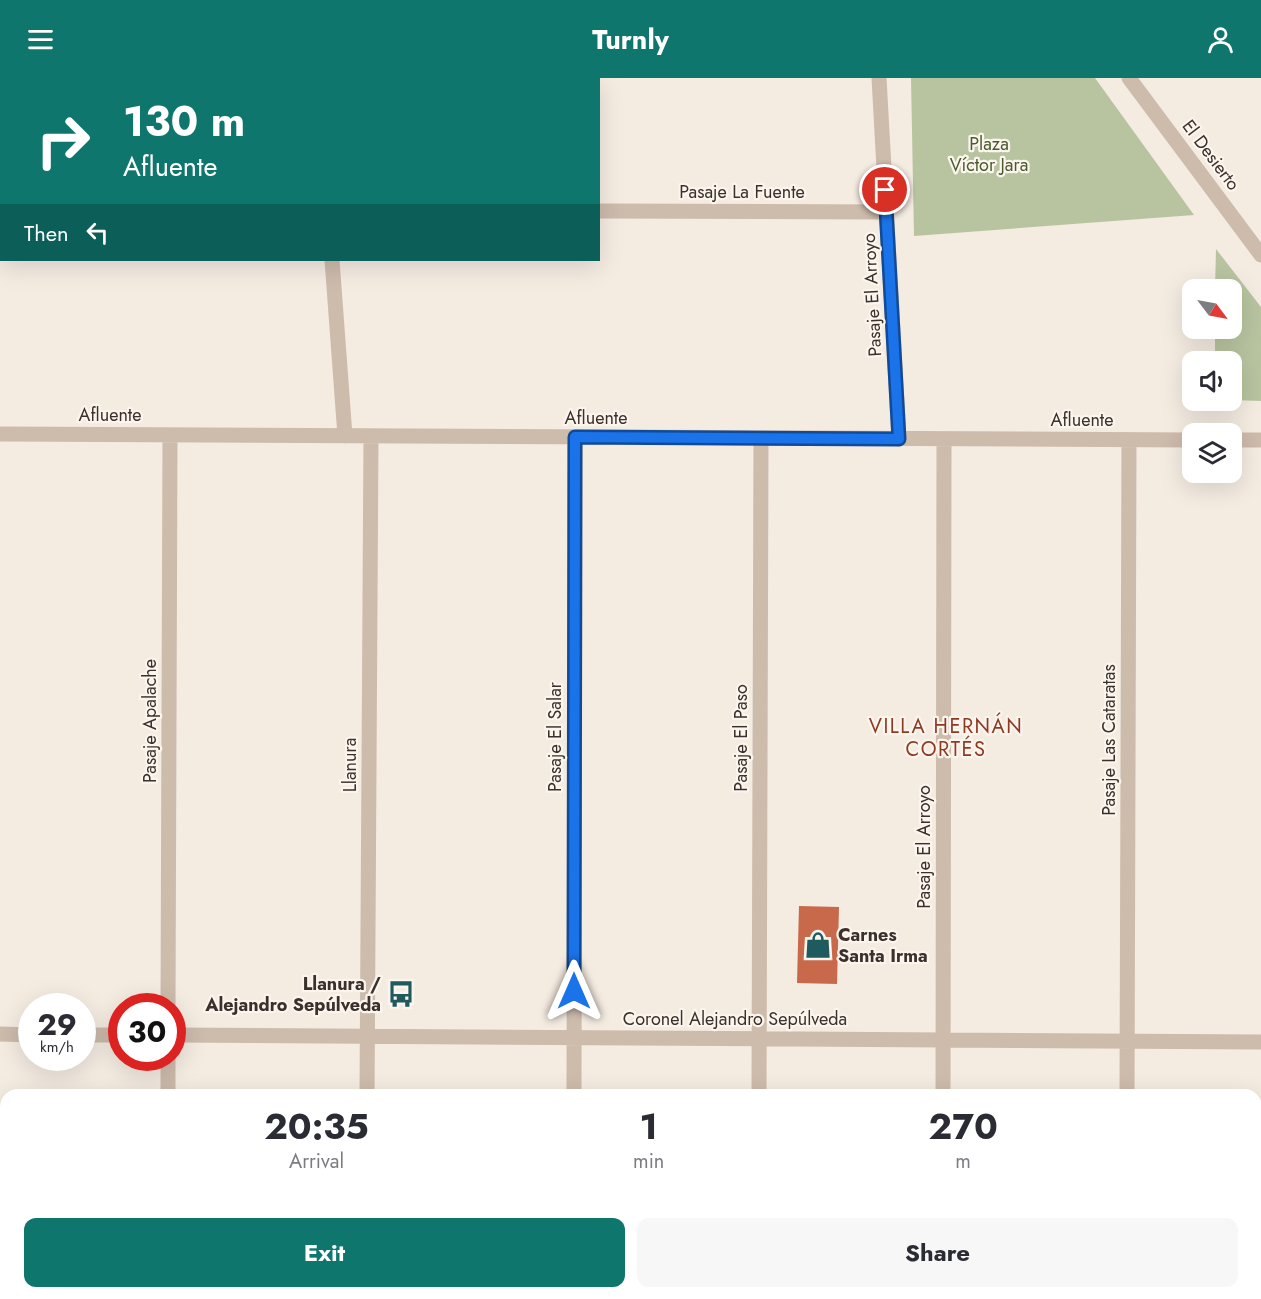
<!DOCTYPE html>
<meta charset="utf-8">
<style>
body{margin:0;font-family:Jost,sans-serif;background:#f7f7f7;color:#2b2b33;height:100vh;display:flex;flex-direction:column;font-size:22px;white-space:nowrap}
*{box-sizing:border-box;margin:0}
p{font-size:20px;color:#7c7c81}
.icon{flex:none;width:33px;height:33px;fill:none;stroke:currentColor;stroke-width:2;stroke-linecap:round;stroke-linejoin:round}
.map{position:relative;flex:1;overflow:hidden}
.drawer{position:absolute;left:0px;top:1011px;width:1262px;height:210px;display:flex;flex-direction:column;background:#fff;border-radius:18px 18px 0 0;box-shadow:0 6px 24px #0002}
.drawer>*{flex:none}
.banner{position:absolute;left:0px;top:0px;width:600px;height:183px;box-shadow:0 6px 24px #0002;background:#0f766e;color:#fff;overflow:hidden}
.needle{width:39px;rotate:122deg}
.tools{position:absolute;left:1182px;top:201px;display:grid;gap:12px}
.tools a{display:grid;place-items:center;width:60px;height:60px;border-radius:12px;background:#fff;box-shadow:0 6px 24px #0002;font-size:30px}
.speed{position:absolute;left:18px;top:915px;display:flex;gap:12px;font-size:30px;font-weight:700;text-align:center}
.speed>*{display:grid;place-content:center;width:78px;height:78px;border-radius:50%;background:#fff;box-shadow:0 6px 24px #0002;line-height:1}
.speed small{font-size:15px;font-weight:400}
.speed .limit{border:9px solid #d22;background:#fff;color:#111}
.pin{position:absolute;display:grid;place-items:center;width:51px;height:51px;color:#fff;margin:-26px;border:3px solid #fff;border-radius:50%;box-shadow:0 2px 6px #0007}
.me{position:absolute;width:66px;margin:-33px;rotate:0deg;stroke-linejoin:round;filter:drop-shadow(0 0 4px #0008)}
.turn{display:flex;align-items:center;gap:21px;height:126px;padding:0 24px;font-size:27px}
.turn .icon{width:78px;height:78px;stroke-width:2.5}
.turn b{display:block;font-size:42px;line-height:51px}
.then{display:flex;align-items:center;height:57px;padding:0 24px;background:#0003;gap:12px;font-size:22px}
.eta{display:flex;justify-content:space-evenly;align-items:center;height:102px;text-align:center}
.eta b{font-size:36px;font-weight:700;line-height:42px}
.action{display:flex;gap:12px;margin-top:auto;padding:12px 24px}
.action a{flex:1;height:69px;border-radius:12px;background:#0f766e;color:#fff;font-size:24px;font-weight:700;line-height:69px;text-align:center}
.action a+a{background:#f7f7f7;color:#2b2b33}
header{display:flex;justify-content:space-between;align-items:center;height:78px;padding:0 24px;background:#0f766e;color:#fff;font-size:27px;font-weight:700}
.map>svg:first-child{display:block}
.green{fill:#b8c4a0}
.building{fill:#c8694b}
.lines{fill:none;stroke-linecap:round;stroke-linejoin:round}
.minor{stroke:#cdbbac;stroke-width:15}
.route-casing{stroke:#114b97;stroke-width:15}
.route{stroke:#1a73e8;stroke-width:10}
.labels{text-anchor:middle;stroke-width:4.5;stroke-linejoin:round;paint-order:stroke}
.park-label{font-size:18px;fill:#4a5a2e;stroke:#fbf5ee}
.street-label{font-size:18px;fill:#3b302b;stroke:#fbf5ee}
.poi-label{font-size:18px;font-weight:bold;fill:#3b302b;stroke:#fbf5ee;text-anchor:start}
.neighbourhood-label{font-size:20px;letter-spacing:1.5px;fill:#8c3b22;stroke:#fbf5ee}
</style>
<header><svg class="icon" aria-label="menu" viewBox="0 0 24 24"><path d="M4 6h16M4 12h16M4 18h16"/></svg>Turnly<svg class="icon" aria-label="person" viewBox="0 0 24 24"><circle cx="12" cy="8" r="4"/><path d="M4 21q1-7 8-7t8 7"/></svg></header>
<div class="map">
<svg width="1261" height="1221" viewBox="0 0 1261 1221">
<rect width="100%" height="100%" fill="#f4ebe1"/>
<!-- green -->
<path class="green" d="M 911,0 L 1095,0 L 1194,137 L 914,158 Z
M 1216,171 L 1261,229 L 1261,323 L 1232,322 L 1232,284 L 1215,283 L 1215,251 L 1232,250 L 1232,212 L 1215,211 Z"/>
<!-- building -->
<path class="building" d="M 799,828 L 839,829 L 837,906 L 797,905 Z"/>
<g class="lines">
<!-- minor -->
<path class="minor" d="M 319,0 L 320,2
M 879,0 L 899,361
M 1129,0 L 1261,177
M 0,132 L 2,132
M 598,133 L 886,134
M 332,182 L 345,358
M 0,356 L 1192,362
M 1232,362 L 1261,362
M 168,928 L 170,357
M 0,956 L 32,957
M 82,957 L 122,957
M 172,957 L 1261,964
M 168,1017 L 168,980
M 367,1017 L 371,358
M 574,1017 L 575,359
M 759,1017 L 761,360
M 943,1017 L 944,361
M 1127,1017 L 1129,362
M 167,1221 L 167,1215
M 365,1221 L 365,1215
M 574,1221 L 574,1215
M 757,1221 L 757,1215
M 942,1221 L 942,1215
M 1125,1221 L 1125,1215"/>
</g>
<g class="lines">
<defs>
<path id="route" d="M 574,913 L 575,359 L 899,361 L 885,112"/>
</defs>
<!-- route casing -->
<use href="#route" class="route-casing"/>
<!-- route -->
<use href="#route" class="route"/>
</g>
<!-- icons -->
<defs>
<symbol id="shop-bare" viewBox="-9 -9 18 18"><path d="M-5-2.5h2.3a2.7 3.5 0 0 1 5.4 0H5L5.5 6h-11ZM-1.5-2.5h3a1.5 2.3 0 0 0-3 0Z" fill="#1f5a5e" stroke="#fbf5ee" stroke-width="2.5" paint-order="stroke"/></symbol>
<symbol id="bus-bare" viewBox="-9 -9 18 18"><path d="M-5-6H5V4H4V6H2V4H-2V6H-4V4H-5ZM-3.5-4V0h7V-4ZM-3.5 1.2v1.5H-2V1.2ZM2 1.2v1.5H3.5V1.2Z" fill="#1f5a5e" stroke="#fbf5ee" stroke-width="2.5" paint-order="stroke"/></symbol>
</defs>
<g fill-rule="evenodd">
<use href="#shop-bare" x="799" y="848" width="38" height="38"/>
<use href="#bus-bare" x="382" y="897" width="38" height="38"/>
</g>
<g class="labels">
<!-- park labels -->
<g class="park-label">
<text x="989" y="72">Plaza<tspan x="989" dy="21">Víctor Jara</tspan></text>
</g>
<!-- street labels -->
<g class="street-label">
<text transform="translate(1211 77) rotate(53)" y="6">El Desierto</text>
<text x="742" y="120">Pasaje La Fuente</text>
<text transform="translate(872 217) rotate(-93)" y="6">Pasaje El Arroyo</text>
<text x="110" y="343">Afluente</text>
<text x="596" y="346">Afluente</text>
<text x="1082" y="348">Afluente</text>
<text transform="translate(150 643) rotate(-90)" y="6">Pasaje Apalache</text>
<text transform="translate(555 659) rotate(-90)" y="6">Pasaje El Salar</text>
<text transform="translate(741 660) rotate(-90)" y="6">Pasaje El Paso</text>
<text transform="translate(1109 662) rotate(-90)" y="6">Pasaje Las Cataratas</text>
<text transform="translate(350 687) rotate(-90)" y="6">Llanura</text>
<text transform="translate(924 769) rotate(-90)" y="6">Pasaje El Arroyo</text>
<text x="735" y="947">Coronel Alejandro Sepúlveda</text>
</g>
<!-- poi labels -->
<g class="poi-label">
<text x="838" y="863">Carnes<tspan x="838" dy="21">Santa Irma</tspan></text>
<text x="381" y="912" text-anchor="end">Llanura /<tspan x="381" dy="21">Alejandro Sepúlveda</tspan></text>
</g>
<!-- neighbourhood labels -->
<g class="neighbourhood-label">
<text x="946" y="655">VILLA HERNÁN<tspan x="946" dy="23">CORTÉS</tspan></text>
</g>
</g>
</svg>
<div class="tools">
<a><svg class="needle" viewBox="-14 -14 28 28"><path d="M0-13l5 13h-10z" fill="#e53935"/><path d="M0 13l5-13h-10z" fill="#7c7c81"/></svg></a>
<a><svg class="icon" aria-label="sound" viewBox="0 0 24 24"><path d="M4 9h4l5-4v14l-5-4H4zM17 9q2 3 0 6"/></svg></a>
<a><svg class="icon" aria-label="layers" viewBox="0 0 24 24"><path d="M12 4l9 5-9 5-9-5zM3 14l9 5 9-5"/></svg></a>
</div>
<div class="speed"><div>29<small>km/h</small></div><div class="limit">30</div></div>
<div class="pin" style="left:885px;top:112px;background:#d93025"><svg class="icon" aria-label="arrive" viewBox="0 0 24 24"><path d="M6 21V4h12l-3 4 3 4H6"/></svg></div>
<svg class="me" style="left:574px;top:913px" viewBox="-20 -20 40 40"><path d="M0-17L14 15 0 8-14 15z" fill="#1a73e8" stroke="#fff" stroke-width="4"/></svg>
<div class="banner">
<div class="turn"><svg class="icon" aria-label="right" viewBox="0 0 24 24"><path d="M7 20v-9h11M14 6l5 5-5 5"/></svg><div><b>130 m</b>Afluente</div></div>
<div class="then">Then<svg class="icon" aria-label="left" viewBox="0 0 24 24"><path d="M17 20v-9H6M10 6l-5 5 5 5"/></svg></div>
</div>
<section class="drawer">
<div class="eta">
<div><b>20:35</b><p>Arrival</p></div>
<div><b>1</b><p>min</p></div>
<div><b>270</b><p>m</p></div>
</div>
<div class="action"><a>Exit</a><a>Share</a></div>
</section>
</div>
